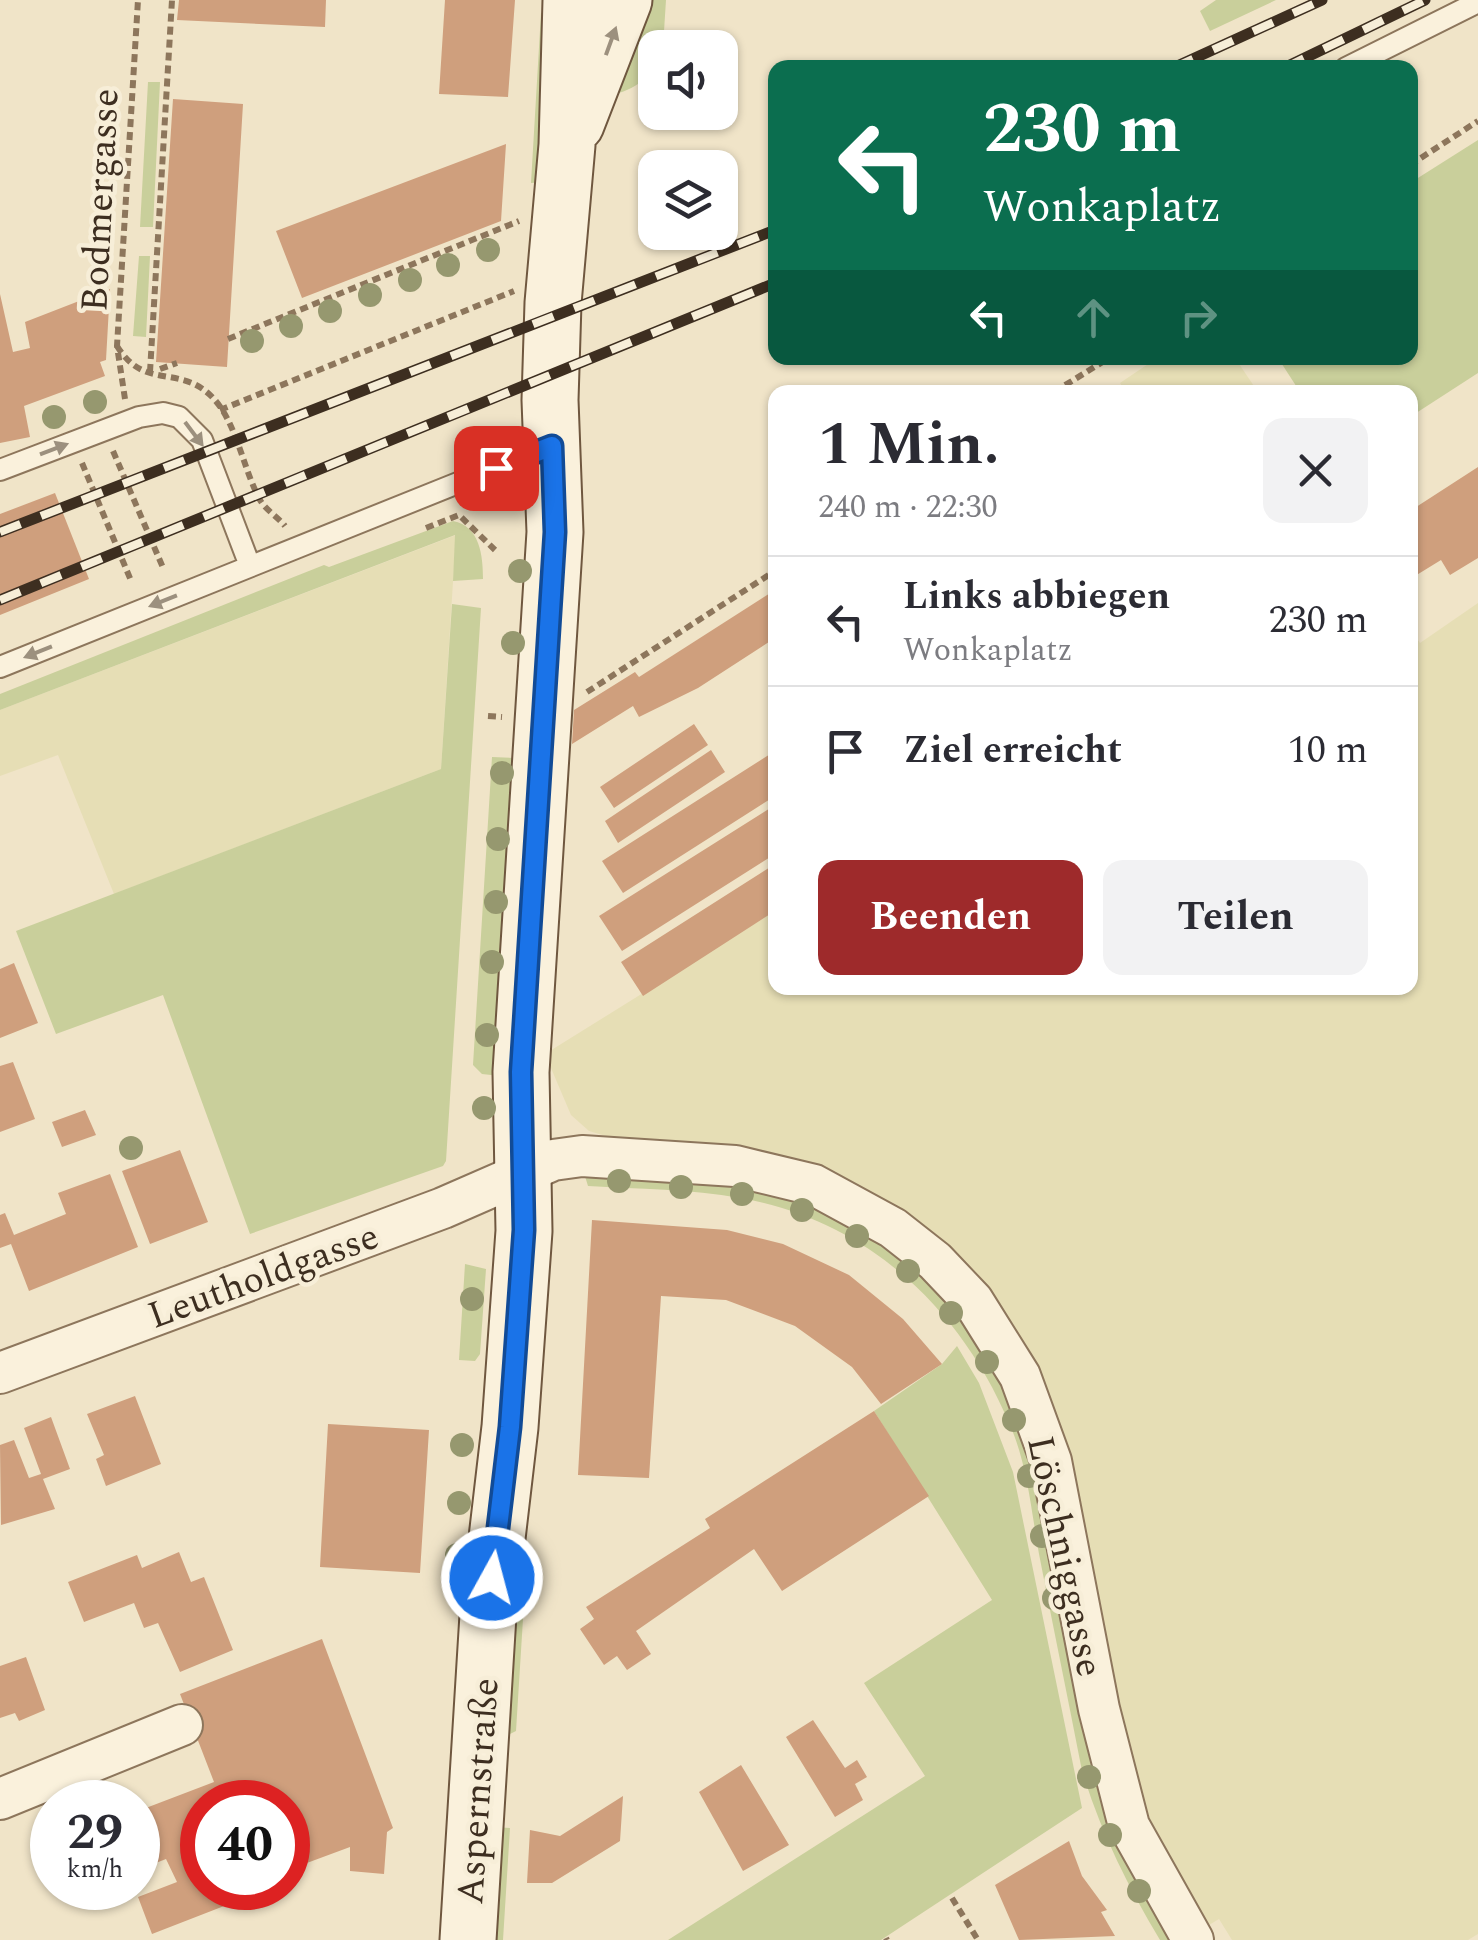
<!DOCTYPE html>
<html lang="de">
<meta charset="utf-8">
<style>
body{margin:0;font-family:Spectral,serif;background:#f2f2f3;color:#2b2b33;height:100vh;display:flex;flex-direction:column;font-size:38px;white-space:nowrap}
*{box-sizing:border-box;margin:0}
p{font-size:32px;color:#7c7c81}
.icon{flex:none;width:55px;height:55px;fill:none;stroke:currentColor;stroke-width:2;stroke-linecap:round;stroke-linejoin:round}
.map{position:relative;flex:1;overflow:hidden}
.sheet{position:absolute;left:768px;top:385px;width:650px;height:610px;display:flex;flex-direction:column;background:#fff;border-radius:20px;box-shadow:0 2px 8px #0004}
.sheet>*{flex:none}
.guide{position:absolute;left:768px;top:60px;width:650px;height:305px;border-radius:20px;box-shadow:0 2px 8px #0004;background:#0b6e4f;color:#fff;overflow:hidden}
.buttons{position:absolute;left:638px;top:30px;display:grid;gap:20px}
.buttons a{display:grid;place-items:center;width:100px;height:100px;border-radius:20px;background:#fff;box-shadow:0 2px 8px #0004;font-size:50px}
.speed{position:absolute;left:30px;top:1780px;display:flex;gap:20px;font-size:50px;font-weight:700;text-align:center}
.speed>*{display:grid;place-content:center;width:130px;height:130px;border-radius:50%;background:#fff;box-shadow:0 2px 8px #0004;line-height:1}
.speed small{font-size:25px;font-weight:400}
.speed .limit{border:15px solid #d22;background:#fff;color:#111}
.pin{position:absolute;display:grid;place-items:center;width:85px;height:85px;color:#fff;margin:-42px;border-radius:20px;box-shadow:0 5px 15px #0006}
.me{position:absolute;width:110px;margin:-55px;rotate:7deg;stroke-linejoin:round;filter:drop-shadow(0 0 8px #0008)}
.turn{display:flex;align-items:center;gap:35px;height:210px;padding:0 50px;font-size:45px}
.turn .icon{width:130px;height:130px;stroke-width:2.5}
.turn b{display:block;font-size:70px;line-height:85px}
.lanes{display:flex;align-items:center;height:95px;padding:0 50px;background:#0003;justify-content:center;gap:50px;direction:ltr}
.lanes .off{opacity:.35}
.round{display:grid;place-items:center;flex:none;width:105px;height:105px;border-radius:20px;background:#f2f2f3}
.overview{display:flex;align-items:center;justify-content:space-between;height:170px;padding:0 50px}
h1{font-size:60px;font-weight:700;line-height:75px}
.button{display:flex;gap:20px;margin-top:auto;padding:20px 50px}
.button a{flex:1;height:115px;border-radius:20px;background:#9e2a2b;color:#fff;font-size:40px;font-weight:700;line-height:115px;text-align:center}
.button a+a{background:#f2f2f3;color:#2b2b33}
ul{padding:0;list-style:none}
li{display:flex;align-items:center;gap:30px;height:130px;padding:0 50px;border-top:2px solid #e1e1e2}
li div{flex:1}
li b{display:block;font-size:38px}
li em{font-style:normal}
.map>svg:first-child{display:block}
.farmland{fill:#e6deb5}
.green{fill:#c9cf9b}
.building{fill:#cf9f7d}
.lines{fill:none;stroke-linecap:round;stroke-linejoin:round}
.lane-casing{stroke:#8d765c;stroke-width:24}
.street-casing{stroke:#8d765c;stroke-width:44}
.secondary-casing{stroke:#6f573f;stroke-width:59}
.path{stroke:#8d765c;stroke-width:6;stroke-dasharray:8 5;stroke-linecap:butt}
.lane{stroke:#faf1dc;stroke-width:20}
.street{stroke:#faf1dc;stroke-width:40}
.secondary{stroke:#faf1dc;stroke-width:55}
.rail-casing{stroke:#3d2e20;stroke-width:11}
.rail{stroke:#f7eed8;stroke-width:8;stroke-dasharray:22;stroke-linecap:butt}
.tree{fill:#96986f}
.oneway{fill:#9c907e}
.route-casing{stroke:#114b97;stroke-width:25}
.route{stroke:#1a73e8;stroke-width:18}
.labels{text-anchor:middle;stroke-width:9;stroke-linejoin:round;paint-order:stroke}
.street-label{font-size:38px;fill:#3d2e20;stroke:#f7eed8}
</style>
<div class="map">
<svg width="1478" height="1940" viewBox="0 0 1478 1940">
<rect width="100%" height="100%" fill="#f0e4c8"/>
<!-- farmland -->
<path class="farmland" d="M 1157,358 L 1235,358 L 1258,392 L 1126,392 L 1120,383 Z
M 456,535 L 441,769 L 114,894 L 58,755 L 0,776 L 0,710 Z
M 1478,603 L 1478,1934 L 1468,1940 L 1232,1940 L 1219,1919 L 1209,1925 L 1147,1815 L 1133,1772 L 1067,1442 L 1027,1346 L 990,1293 L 932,1234 L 589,1131 L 571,1115 L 545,1054 L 775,911 L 775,988 L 1410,988 L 1410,629 L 1420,643 Z"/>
<!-- green -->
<path class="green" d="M 639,0 L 666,0 L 663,47 L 655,48 C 655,73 643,85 619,93 L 609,91 Z
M 1216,0 L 1276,0 L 1210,31 L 1200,11 Z
M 541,13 L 555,13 L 545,182 L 531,183 Z
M 148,82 L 160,82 L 153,227 L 140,227 Z
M 1478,140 L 1478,373 L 1410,417 L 1410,392 L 1300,392 L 1278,358 L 1410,358 L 1410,183 Z
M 139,256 L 150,256 L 146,337 L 133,336 Z
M 453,521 C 480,526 483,556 483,579 L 453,581 L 455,535 L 0,710 L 0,694 L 324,565 L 329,567 Z
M 452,604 L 481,608 L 446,1161 L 443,1166 L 250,1234 L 163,995 L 56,1034 L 16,931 L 441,769 Z
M 492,757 L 516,758 L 500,1076 L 482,1074 L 473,1065 Z
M 584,1173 C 642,1178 703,1177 760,1189 C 851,1208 945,1275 990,1357 C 1003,1381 1014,1408 1026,1433 L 1174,1940 L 1160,1940 C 1127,1885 1101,1832 1082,1771 C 1068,1699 1053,1626 1039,1554 C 1032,1515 1028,1472 1014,1435 C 967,1314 871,1221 740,1198 C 691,1189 638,1189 588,1186 Z
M 465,1264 L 486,1269 L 480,1354 L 475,1361 L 459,1360 Z
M 957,1346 L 979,1383 L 1013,1472 L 1082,1808 L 881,1940 L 668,1940 L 925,1776 L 864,1683 L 992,1600 L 874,1411 L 942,1364 Z
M 517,1579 L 525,1587 L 516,1731 L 500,1739 Z
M 494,1827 L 510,1828 L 503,1940 L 487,1940 Z"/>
<!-- building -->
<path class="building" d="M 179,0 L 326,0 L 325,27 L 177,20 Z
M 445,0 L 515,0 L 508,97 L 439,94 Z
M 173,99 L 243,104 L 227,367 L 156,362 Z
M 506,144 L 501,221 L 302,298 L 276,231 Z
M 110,289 L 106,360 L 100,362 L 105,376 L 24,406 L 30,437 L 0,443 L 0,294 L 13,352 L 30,348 L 25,322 Z
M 1478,467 L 1478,558 L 1450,575 L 1441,560 L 1415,576 L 1410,568 L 1410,511 Z
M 55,493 L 89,579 L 0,615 L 0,514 Z
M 775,590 L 775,638 L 698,688 L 639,717 L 633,706 L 572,744 L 574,710 L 635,672 L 639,677 Z
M 694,724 L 708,745 L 614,808 L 600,787 Z
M 711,750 L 725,772 L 618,843 L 605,821 Z
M 775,751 L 775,796 L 623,893 L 602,861 Z
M 775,805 L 775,854 L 622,951 L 599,916 Z
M 775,864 L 775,911 L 643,996 L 621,962 Z
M 14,963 L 38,1023 L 0,1038 L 0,969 Z
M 13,1062 L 35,1119 L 0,1132 L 0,1066 Z
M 85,1110 L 96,1135 L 62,1147 L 52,1122 Z
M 180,1150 L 208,1222 L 150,1244 L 122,1171 Z
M 110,1174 L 138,1247 L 29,1291 L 11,1244 L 0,1248 L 0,1215 L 5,1213 L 14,1235 L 66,1214 L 58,1193 Z
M 592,1220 L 727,1230 L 783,1244 L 849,1275 L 903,1319 L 942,1364 L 881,1404 L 852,1367 L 795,1326 L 726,1300 L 661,1296 L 649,1478 L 578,1475 Z
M 135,1396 L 161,1464 L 106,1486 L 96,1459 L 104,1455 L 87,1414 Z
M 874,1411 L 929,1496 L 782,1591 L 754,1549 L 636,1631 L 651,1654 L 627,1670 L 617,1656 L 604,1665 L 580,1629 L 594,1619 L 586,1607 L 710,1528 L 705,1519 Z
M 51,1417 L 70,1469 L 43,1479 L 55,1509 L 1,1525 L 0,1445 L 14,1440 L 29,1478 L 41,1474 L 24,1428 Z
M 328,1424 L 429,1430 L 420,1573 L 320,1567 Z
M 179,1552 L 191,1582 L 204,1577 L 233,1650 L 180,1672 L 158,1623 L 144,1628 L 134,1603 L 84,1622 L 68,1582 L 137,1555 L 142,1568 Z
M 322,1639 L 393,1828 L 387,1832 L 384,1874 L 350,1871 L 350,1847 L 288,1870 L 288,1802 L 202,1802 L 202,1888 L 272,1888 L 277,1901 L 261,1908 L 255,1894 L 152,1934 L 138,1897 L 177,1882 L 166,1859 L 138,1870 L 138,1811 L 214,1782 L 180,1694 Z
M 26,1657 L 45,1710 L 19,1721 L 15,1713 L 0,1718 L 0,1666 Z
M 813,1720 L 845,1768 L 857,1760 L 867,1777 L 855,1784 L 863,1800 L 835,1817 L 786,1737 Z
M 741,1765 L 789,1845 L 743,1871 L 699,1792 Z
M 623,1796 L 620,1841 L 552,1883 L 527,1883 L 530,1830 L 560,1836 Z
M 1069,1841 L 1082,1876 L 1107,1910 L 1101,1912 L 1115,1936 L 1019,1940 L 995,1885 Z"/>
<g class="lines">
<defs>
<path id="lane" d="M 1346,68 L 1478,2
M 0,470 L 139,417 L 163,413 L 179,417 L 202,440 L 250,566
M 0,667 L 550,446"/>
<path id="street" d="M 0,1373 L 443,1208 L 553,1160 L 582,1156 L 735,1166 L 814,1185 L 893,1228 L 935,1261 L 973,1301 L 1020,1376 L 1051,1461 L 1099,1709 L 1129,1826 L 1193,1940
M 0,1799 L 182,1725"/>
<path id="secondary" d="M 576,124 L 624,0
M 468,1940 L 488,1615 L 510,1427 L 524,1231 L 521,1072 L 555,532 L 550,400 L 553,303 L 567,145 L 571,0"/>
</defs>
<!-- lane casing -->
<use href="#lane" class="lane-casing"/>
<!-- street casing -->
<use href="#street" class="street-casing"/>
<!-- secondary casing -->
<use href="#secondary" class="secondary-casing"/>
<!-- path -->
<path class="path" d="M 1410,165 L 1478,121
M 228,339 L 519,221
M 117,346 C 144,390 177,365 209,394 C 236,418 242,466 259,498 C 264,509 277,516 285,526
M 160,369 L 177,363
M 150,372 L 172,0
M 1054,392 L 1109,358
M 125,399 L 117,346 L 138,0
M 220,410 L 514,291
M 113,451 L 164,570
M 82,463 L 132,583
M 426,528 L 459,515 L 495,550
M 587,692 L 775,571
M 488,716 L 502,717
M 952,1898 L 978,1940
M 886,1938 L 887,1940"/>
<!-- lane -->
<use href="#lane" class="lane"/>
<!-- street -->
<use href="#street" class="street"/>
<!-- secondary -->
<use href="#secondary" class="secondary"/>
<defs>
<path id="rail" d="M 1173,68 L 1322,0
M 1284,68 L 1425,0
M 0,532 L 775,230
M 0,600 L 775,283"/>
</defs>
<!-- rail casing -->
<use href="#rail" class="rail-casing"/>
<!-- rail -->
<use href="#rail" class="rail"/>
</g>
<!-- trees -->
<g class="tree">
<circle cx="488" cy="250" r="12"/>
<circle cx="448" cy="265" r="12"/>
<circle cx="410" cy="280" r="12"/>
<circle cx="370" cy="295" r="12"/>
<circle cx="330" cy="311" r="12"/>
<circle cx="291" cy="326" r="12"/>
<circle cx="252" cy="341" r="12"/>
<circle cx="95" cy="402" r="12"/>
<circle cx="54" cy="417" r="12"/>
<circle cx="520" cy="571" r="12"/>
<circle cx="513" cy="643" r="12"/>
<circle cx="502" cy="773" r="12"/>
<circle cx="498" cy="839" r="12"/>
<circle cx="496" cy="902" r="12"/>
<circle cx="492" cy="962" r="12"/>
<circle cx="487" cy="1035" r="12"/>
<circle cx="484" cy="1108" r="12"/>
<circle cx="131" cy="1148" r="12"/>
<circle cx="619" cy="1181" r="12"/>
<circle cx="681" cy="1187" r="12"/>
<circle cx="742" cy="1194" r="12"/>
<circle cx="802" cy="1210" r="12"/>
<circle cx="857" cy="1236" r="12"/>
<circle cx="908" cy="1271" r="12"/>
<circle cx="472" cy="1299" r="12"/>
<circle cx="951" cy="1313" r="12"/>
<circle cx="987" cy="1362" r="12"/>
<circle cx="1014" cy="1420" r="12"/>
<circle cx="462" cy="1445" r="12"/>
<circle cx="1029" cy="1476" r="12"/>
<circle cx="459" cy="1503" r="12"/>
<circle cx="1042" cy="1536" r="12"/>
<circle cx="457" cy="1555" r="12"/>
<circle cx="1054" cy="1598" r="12"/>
<circle cx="1089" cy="1777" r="12"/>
<circle cx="1110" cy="1835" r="12"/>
<circle cx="1139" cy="1891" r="12"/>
</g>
<!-- one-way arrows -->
<defs><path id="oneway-solid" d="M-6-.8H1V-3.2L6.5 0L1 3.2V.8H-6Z" transform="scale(2.5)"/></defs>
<g class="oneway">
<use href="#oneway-solid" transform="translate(611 41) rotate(-70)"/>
<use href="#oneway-solid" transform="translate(194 434) rotate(53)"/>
<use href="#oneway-solid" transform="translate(54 449) rotate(-21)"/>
<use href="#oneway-solid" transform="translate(163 601) rotate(158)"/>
<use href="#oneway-solid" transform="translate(38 652) rotate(158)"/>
</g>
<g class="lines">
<defs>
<path id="route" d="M 492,1578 L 510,1427 L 524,1230 L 521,1072 L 555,532 L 552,446 L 496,468"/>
</defs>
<!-- route casing -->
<use href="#route" class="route-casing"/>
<!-- route -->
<use href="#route" class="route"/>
</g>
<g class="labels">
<!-- street labels -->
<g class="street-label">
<text transform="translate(99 200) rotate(-87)" y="13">Bodmergasse</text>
<text transform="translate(263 1275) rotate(-20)" y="13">Leutholdgasse</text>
<text transform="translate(1066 1556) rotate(78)" y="13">Löschniggasse</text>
<text transform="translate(477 1791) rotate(-86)" y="13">Aspernstraße</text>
</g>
</g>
</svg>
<div class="buttons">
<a><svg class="icon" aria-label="sound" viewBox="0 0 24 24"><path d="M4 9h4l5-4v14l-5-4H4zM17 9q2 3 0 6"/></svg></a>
<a><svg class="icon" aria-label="layers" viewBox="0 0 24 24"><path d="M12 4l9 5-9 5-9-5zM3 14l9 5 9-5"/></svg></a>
</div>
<div class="speed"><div>29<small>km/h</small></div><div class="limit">40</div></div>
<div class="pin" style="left:496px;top:468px;background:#d93025"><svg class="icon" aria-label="arrive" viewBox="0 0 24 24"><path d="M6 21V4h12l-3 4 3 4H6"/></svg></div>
<svg class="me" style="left:492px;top:1578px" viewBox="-20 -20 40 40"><circle r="17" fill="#1a73e8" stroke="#fff" stroke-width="3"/><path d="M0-11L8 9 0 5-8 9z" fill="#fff"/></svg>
<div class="guide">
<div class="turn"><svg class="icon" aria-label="left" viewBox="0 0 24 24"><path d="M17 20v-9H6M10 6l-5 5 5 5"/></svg><div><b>230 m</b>Wonkaplatz</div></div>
<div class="lanes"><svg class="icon" aria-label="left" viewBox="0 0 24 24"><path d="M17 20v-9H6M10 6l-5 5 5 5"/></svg><svg class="icon off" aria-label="ahead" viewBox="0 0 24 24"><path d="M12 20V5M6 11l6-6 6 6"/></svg><svg class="icon off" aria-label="right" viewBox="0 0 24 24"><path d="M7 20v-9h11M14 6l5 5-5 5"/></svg></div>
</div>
<section class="sheet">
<div class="overview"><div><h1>1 Min.</h1><p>240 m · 22:30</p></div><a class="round"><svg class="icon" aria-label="close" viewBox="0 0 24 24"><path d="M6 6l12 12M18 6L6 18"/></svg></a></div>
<ul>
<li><svg class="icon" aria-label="left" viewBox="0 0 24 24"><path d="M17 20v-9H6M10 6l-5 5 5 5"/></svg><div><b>Links abbiegen</b><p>Wonkaplatz</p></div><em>230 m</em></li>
<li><svg class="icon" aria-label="arrive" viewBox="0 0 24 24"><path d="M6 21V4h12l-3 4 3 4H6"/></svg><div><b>Ziel erreicht</b></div><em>10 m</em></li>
</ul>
<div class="button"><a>Beenden</a><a>Teilen</a></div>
</section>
</div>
